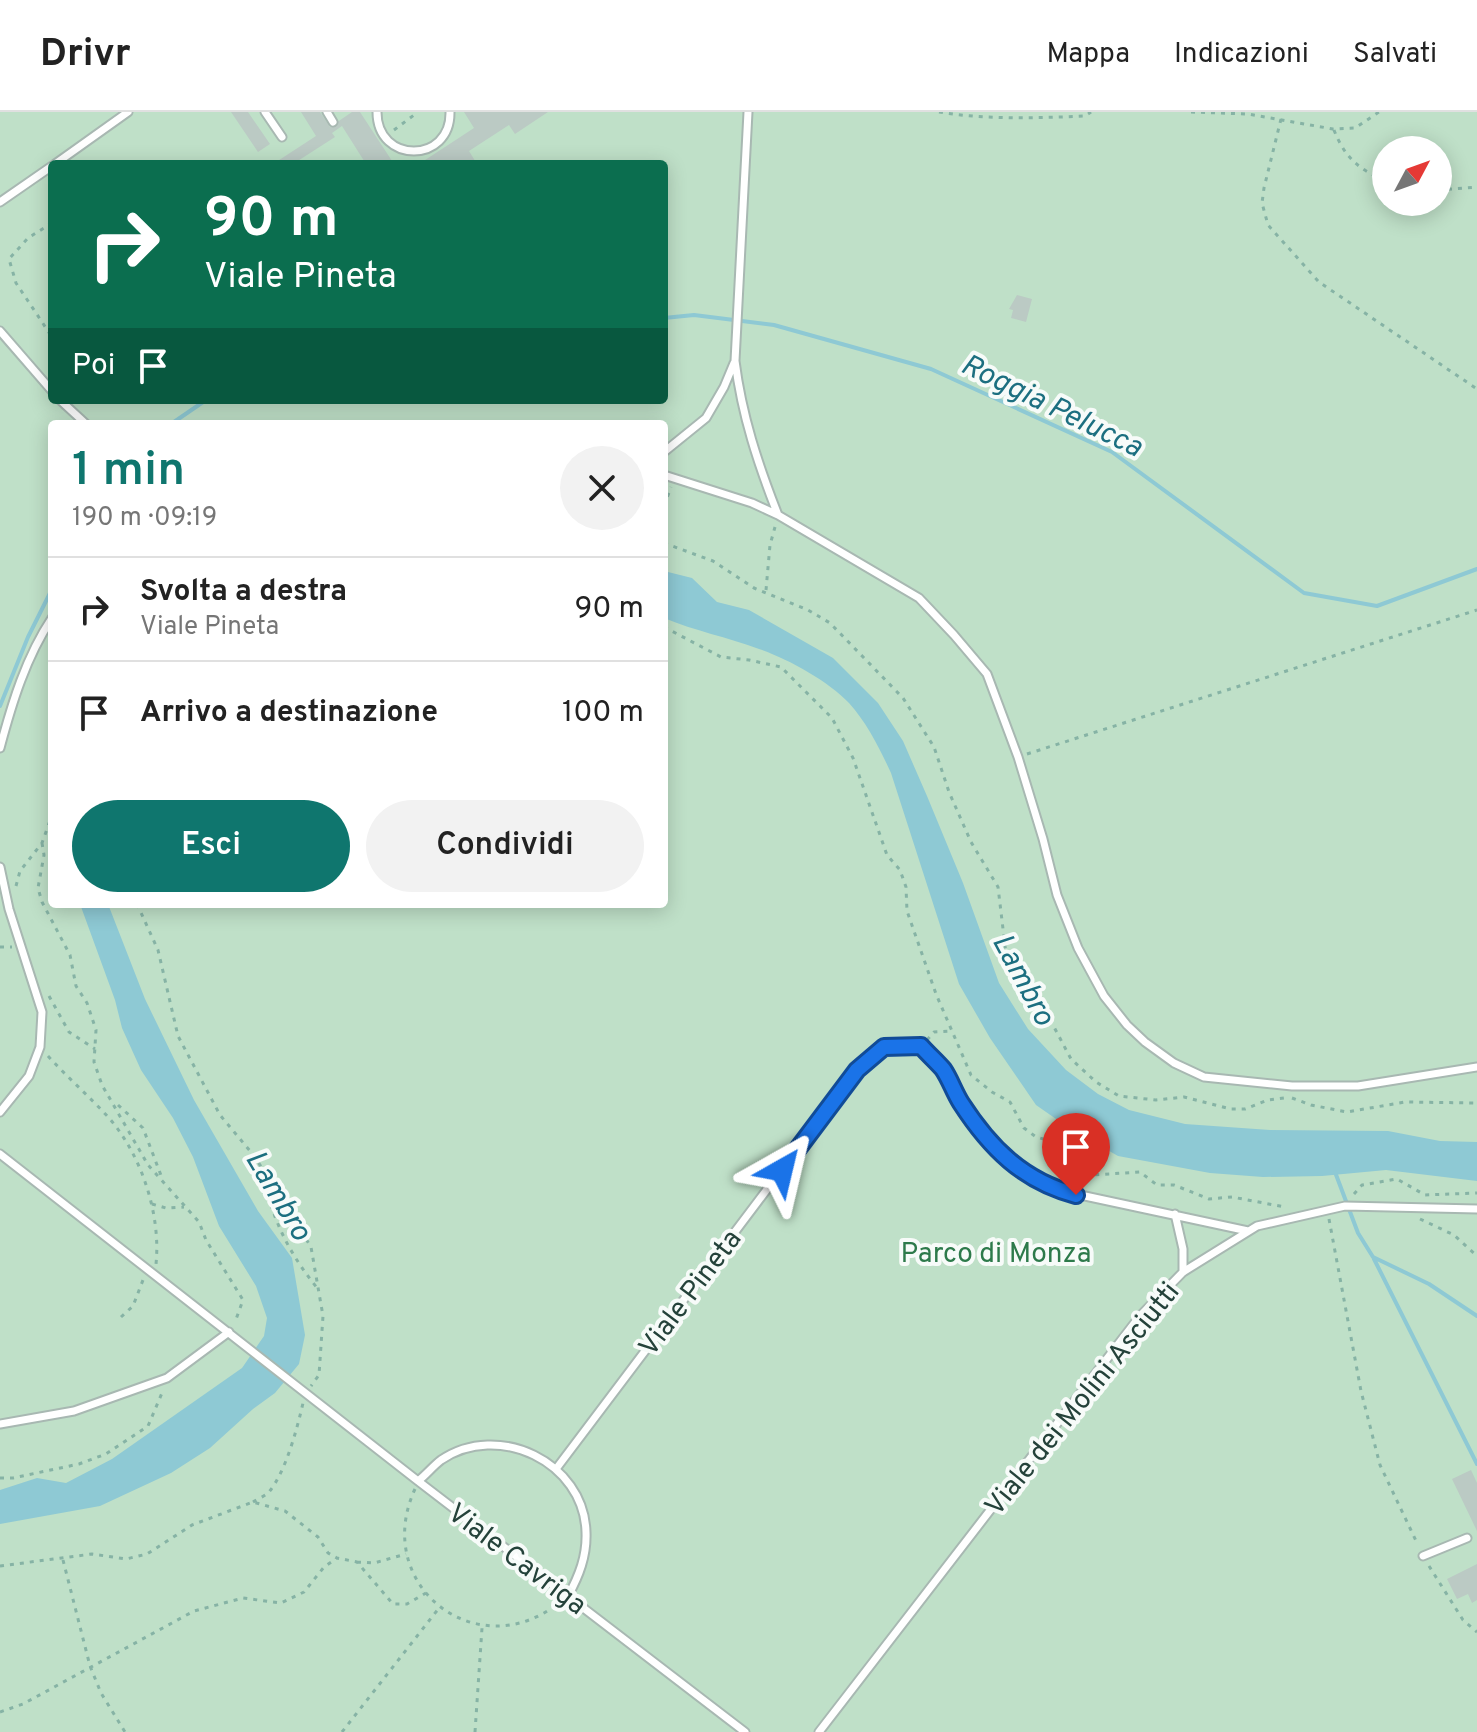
<!DOCTYPE html>
<html lang="it">
<meta charset="utf-8">
<style>
body{margin:0;font-family:Overpass,sans-serif;background:#f2f2f2;color:#222;height:100vh;display:flex;flex-direction:column;font-size:30px;white-space:nowrap}
*{box-sizing:border-box;margin:0}
p{font-size:26px;color:#767676}
.icon{flex:none;width:44px;height:44px;fill:none;stroke:currentColor;stroke-width:2;stroke-linecap:round;stroke-linejoin:round}
.map{position:relative;flex:1;overflow:hidden}
.panel{position:absolute;left:48px;top:308px;width:620px;height:488px;display:flex;flex-direction:column;background:#fff;border-radius:8px;box-shadow:0 4px 20px #0003}
.panel>*{flex:none}
.top-card{position:absolute;left:48px;top:48px;width:620px;height:244px;border-radius:8px;box-shadow:0 4px 20px #0003;background:#0b6e4f;color:#fff;overflow:hidden}
.needle{width:52px;rotate:49deg}
.controls{position:absolute;left:1372px;top:24px;display:grid;gap:16px}
.controls a{display:grid;place-items:center;width:80px;height:80px;border-radius:50%;background:#fff;box-shadow:0 4px 20px #0003;font-size:40px}
.pin{position:absolute;display:grid;place-items:center;width:68px;height:68px;color:#fff;margin:-82px -34px;border-radius:50% 50% 50% 0;rotate:-45deg;box-shadow:0 0 8px #0007}
.pin .icon{rotate:45deg}
.me{position:absolute;width:88px;margin:-44px;rotate:37deg;stroke-linejoin:round;filter:drop-shadow(0 0 6px #0008)}
.turn{display:flex;align-items:center;gap:28px;height:168px;padding:0 24px;font-size:36px}
.turn .icon{width:104px;height:104px;stroke-width:2.5}
.turn b{display:block;font-size:56px;line-height:68px}
.then{display:flex;align-items:center;height:76px;padding:0 24px;background:#0003;gap:16px;font-size:30px}
.round{display:grid;place-items:center;flex:none;width:84px;height:84px;border-radius:42px;background:#f2f2f2}
.summary{display:flex;align-items:center;justify-content:space-between;height:136px;padding:0 24px}
h1{font-size:48px;font-weight:600;line-height:60px;color:#0f766e}
.primary-button{display:flex;gap:16px;margin-top:auto;padding:16px 24px}
.primary-button a{flex:1;height:92px;border-radius:48px;background:#0f766e;color:#fff;font-size:32px;font-weight:600;line-height:92px;text-align:center}
.primary-button a+a{background:#f2f2f2;color:#222}
ul{padding:0;list-style:none}
li{display:flex;align-items:center;gap:24px;height:104px;padding:0 24px;border-top:2px solid #e0e0e0}
li div{flex:1}
li b{display:block;font-size:30px}
li em{font-style:normal}
header{display:flex;align-items:center;gap:48px;box-sizing:border-box;height:112px;padding:0 40px;background:#fff;border-bottom:2px solid #e0e0e0}
header strong{font-size:38px}
nav{display:flex;gap:44px;margin-inline-start:auto;font-size:28px}
.map>svg:first-child{display:block}
.green{fill:#bfe0c8;fill-rule:evenodd}
.water{fill:#8ec9d4}
.lines{fill:none;stroke-linecap:round;stroke-linejoin:round}
.stream{stroke:#8ec9d4;stroke-width:4}
.building{fill:#bbcac4}
.service-casing{stroke:#a8b8b2;stroke-width:11}
.path{stroke:#86b3a5;stroke-width:3;stroke-dasharray:4 6;stroke-linecap:butt}
.service{stroke:#fff;stroke-width:7}
.route-casing{stroke:#114b97;stroke-width:20}
.route{stroke:#1a73e8;stroke-width:14}
.labels{text-anchor:middle;stroke-width:8;stroke-linejoin:round;paint-order:stroke}
.park-label{font-size:28px;fill:#2d7a4b;stroke:#f7fbf9}
.street-label{font-size:28px;fill:#24423a;stroke:#f7fbf9}
.water-label{font-size:30px;font-style:italic;fill:#1c6f80;stroke:#f7fbf9}
</style>
<header>
<strong>Drivr</strong>
<nav><a>Mappa</a><a>Indicazioni</a><a>Salvati</a></nav>
</header>
<div class="map">
<svg width="1477" height="1620" viewBox="0 0 1477 1620">
<rect width="100%" height="100%" fill="#e6efeb"/>
<!-- green -->
<path class="green" d="M 0,0 L 1477,0 L 1477,1620 L 0,1620 ZM 1386,38 L 1438,38 L 1438,90 L 1386,90 ZM 52,52 L 664,52 L 664,288 L 52,288 ZM 52,312 L 664,312 L 664,792 L 52,792 Z"/>
<!-- water -->
<path class="water" d="M 664,459 L 692,466 L 717,490 L 749,498 L 833,546 L 878,591 L 903,629 L 927,684 L 963,771 L 999,871 L 1028,917 L 1066,958 L 1098,982 L 1129,998 L 1185,1012 L 1270,1018 L 1388,1019 L 1440,1029 L 1477,1030 L 1477,1069 L 1386,1058 L 1322,1064 L 1263,1065 L 1210,1061 L 1118,1044 L 1069,1016 L 1036,993 L 990,926 L 959,872 L 891,661 C 880,637 867,611 849,591 C 828,569 788,547 759,537 C 727,525 695,519 664,506 Z
M 80,792 L 108,792 L 145,887 L 194,988 L 258,1099 L 292,1146 L 305,1223 L 299,1252 L 275,1281 L 253,1297 L 210,1336 L 171,1361 L 100,1394 L 0,1412 L 0,1378 L 37,1366 L 66,1371 L 112,1347 L 242,1256 L 264,1224 L 267,1206 L 256,1174 L 219,1114 L 193,1045 L 173,1006 L 141,958 L 122,916 L 115,888 Z"/>
<g class="lines">
<!-- stream -->
<path class="stream" d="M 664,206 L 694,203 L 774,213 L 931,257 L 1112,340 L 1304,481 L 1377,494 L 1477,457
M 171,312 L 206,288
M 0,594 L 28,525 L 52,477
M 1335,1060 L 1358,1121 L 1373,1145 L 1429,1172 L 1477,1204
M 1374,1147 L 1477,1352"/>
</g>
<!-- building -->
<path class="building" d="M 231,0 L 248,0 L 270,32 L 258,40 Z
M 301,0 L 320,0 L 330,15 L 352,0 L 360,0 L 394,52 L 366,52 L 342,14 L 332,21 L 335,25 L 293,52 L 273,52 L 316,24 Z
M 464,0 L 548,0 L 515,22 L 509,13 L 469,39 L 477,52 L 419,52 L 474,16 Z
M 1017,183 L 1032,187 L 1026,210 L 1011,206 L 1013,198 L 1009,197 Z
M 1471,1358 L 1477,1371 L 1477,1419 L 1452,1367 Z
M 1477,1452 L 1477,1488 L 1472,1491 L 1468,1482 L 1457,1487 L 1447,1467 Z"/>
<g class="lines">
<defs>
<path id="service" d="M 265,0 L 282,25
M 327,0 L 333,10
M 377,0 C 377,52 451,52 450,0
M 748,0 L 735,249 C 742,304 758,352 778,403
M 55,52 L 128,0
M 0,90 L 52,54
M 0,219 L 52,279
M 60,288 L 86,312
M 664,340 L 706,306 L 724,275 L 734,251
M 664,363 L 752,391 L 778,403 L 919,486 L 954,523 L 987,562 L 1018,645 L 1043,727 L 1057,783 L 1078,836 L 1104,884 L 1127,913 L 1145,930 L 1174,951 L 1204,965 L 1292,974 L 1358,974 L 1477,955
M 0,636 C 12,591 26,545 52,506
M 0,755 L 9,797 L 42,900 L 40,935 L 29,964 L 0,1000
M 0,1042 L 418,1369 L 745,1620
M 1175,1102 L 1183,1137 L 1183,1160
M 0,1312 L 74,1299 L 167,1266 L 229,1220
M 556,1357 L 857,958 L 884,935 L 921,934 L 944,958 L 960,990 L 986,1026 L 1018,1057 L 1057,1078 L 1248,1119
M 418,1369 C 426,1363 433,1354 441,1348 C 498,1309 584,1350 586,1420 C 587,1444 579,1464 568,1484
M 1423,1444 L 1467,1426
M 819,1620 L 1140,1204 L 1183,1160 L 1257,1114 L 1345,1094 L 1477,1097"/>
</defs>
<!-- service casing -->
<use href="#service" class="service-casing"/>
<!-- path -->
<path class="path" d="M 939,0 C 987,8 1037,6 1085,4 L 1091,0
M 1191,0 L 1248,2 L 1333,17 L 1355,16 L 1379,0
M 1281,7 L 1264,76 L 1262,91 L 1268,113 L 1319,170 L 1477,277
M 394,18 L 418,0
M 1334,18 C 1344,44 1359,59 1386,68
M 1438,78 L 1477,75
M 52,111 L 28,126 L 9,147 L 16,171 L 52,225
M 664,394 L 671,375
M 664,431 L 713,449 L 754,476 L 808,498 L 830,511 L 903,586 L 934,635 L 949,680 L 971,730 L 998,775 L 1006,842 L 1020,871 L 1037,900 L 1054,915 L 1071,947 L 1096,970 L 1119,984 L 1156,988 L 1184,985 L 1231,997 L 1245,997 L 1268,988 L 1284,986
M 766,478 L 770,433 L 775,415
M 664,515 L 721,545 L 749,548 L 781,555 L 832,606 L 853,646 L 887,743 L 900,758 L 906,775 L 907,799 L 936,882 L 971,963 L 992,980 L 1010,990 L 1024,1016 L 1036,1025 L 1051,1029 L 1069,1041 L 1077,1057 L 1093,1063 L 1140,1060 L 1157,1073 L 1174,1073 L 1209,1087 L 1232,1085 L 1285,1095
M 1027,642 L 1477,498
M 42,731 L 44,743 L 38,776 L 42,790 L 70,843 L 76,874 L 87,891 L 96,918 L 94,950 L 102,973 L 148,1053 L 199,1110 L 206,1128 L 243,1188 L 235,1210
M 16,774 L 20,759 L 42,731 L 52,703
M 137,792 L 158,838 L 178,924 L 220,1003 L 255,1045 L 311,1135 L 323,1204 L 319,1263 L 311,1274
M 0,835 L 12,835
M 49,884 L 69,920 L 95,937
M 927,928 L 934,920 L 952,919
M 48,944 C 67,965 90,985 109,1006 C 142,1044 161,1103 156,1152
M 1292,986 L 1311,993 L 1347,1000 L 1405,990 L 1477,991
M 118,993 L 143,1016 L 162,1066
M 265,1063 C 270,1106 291,1144 318,1177
M 1354,1082 L 1362,1073 L 1397,1067 L 1425,1083 L 1477,1081
M 152,1092 L 166,1096 L 184,1095
M 1329,1107 L 1361,1279 L 1380,1353 L 1418,1433
M 1420,1107 L 1454,1123 L 1477,1144
M 121,1205 L 133,1194 L 143,1168
M 0,1366 L 13,1366 L 79,1352 L 106,1342 L 148,1314 L 162,1281
M 415,1377 C 371,1472 476,1556 559,1491
M 253,1390 C 258,1387 265,1384 269,1380 C 286,1359 297,1317 303,1291
M 63,1448 L 90,1554 L 101,1581 L 125,1620
M 357,1450 L 374,1451 L 406,1442
M 0,1454 L 92,1442 L 126,1447 L 147,1442 L 192,1413 L 253,1390 L 285,1399 L 318,1425 L 328,1441 L 337,1446 L 357,1450 L 393,1492 L 407,1492 L 426,1481
M 1429,1454 L 1463,1508 L 1477,1520
M 0,1600 L 23,1592 L 194,1499 L 243,1486 L 281,1491 L 304,1480 L 324,1455 L 337,1446
M 342,1620 L 439,1496
M 475,1620 L 482,1516"/>
<!-- service -->
<use href="#service" class="service"/>
</g>
<g class="lines">
<defs>
<path id="route" d="M 782,1058 L 857,958 L 884,935 L 921,934 C 928,942 936,949 943,957 C 950,967 954,980 961,991 C 990,1036 1023,1069 1076,1083"/>
</defs>
<!-- route casing -->
<use href="#route" class="route-casing"/>
<!-- route -->
<use href="#route" class="route"/>
</g>
<g class="labels">
<!-- park labels -->
<g class="park-label">
<text x="996" y="1150">Parco di Monza</text>
</g>
<!-- street labels -->
<g class="street-label">
<text transform="translate(689 1180) rotate(-53)" y="10">Viale Pineta</text>
<text transform="translate(1081 1286) rotate(-51)" y="10">Viale dei Molini Asciutti</text>
<text transform="translate(518 1446) rotate(37)" y="10">Viale Cavriga</text>
</g>
<!-- water labels -->
<g class="water-label">
<text transform="translate(1052 293) rotate(26)" y="10">Roggia Pelucca</text>
<text transform="translate(1024 867) rotate(62)" y="10">Lambro</text>
<text transform="translate(279 1083) rotate(59)" y="10">Lambro</text>
</g>
</g>
</svg>
<div class="controls">
<a><svg class="needle" viewBox="-14 -14 28 28"><path d="M0-13l5 13h-10z" fill="#e53935"/><path d="M0 13l5-13h-10z" fill="#767676"/></svg></a>
</div>
<div class="pin" style="left:1076px;top:1083px;background:#d93025"><svg class="icon" aria-label="arrive" viewBox="0 0 24 24"><path d="M6 21V4h12l-3 4 3 4H6"/></svg></div>
<svg class="me" style="left:782px;top:1058px" viewBox="-20 -20 40 40"><path d="M0-17L14 15 0 8-14 15z" fill="#1a73e8" stroke="#fff" stroke-width="4"/></svg>
<div class="top-card">
<div class="turn"><svg class="icon" aria-label="right" viewBox="0 0 24 24"><path d="M7 20v-9h11M14 6l5 5-5 5"/></svg><div><b>90 m</b>Viale Pineta</div></div>
<div class="then">Poi<svg class="icon" aria-label="arrive" viewBox="0 0 24 24"><path d="M6 21V4h12l-3 4 3 4H6"/></svg></div>
</div>
<section class="panel">
<div class="summary"><div><h1>1 min</h1><p>190 m · 09:19</p></div><a class="round"><svg class="icon" aria-label="close" viewBox="0 0 24 24"><path d="M6 6l12 12M18 6L6 18"/></svg></a></div>
<ul>
<li><svg class="icon" aria-label="right" viewBox="0 0 24 24"><path d="M7 20v-9h11M14 6l5 5-5 5"/></svg><div><b>Svolta a destra</b><p>Viale Pineta</p></div><em>90 m</em></li>
<li><svg class="icon" aria-label="arrive" viewBox="0 0 24 24"><path d="M6 21V4h12l-3 4 3 4H6"/></svg><div><b>Arrivo a destinazione</b></div><em>100 m</em></li>
</ul>
<div class="primary-button"><a>Esci</a><a>Condividi</a></div>
</section>
</div>
